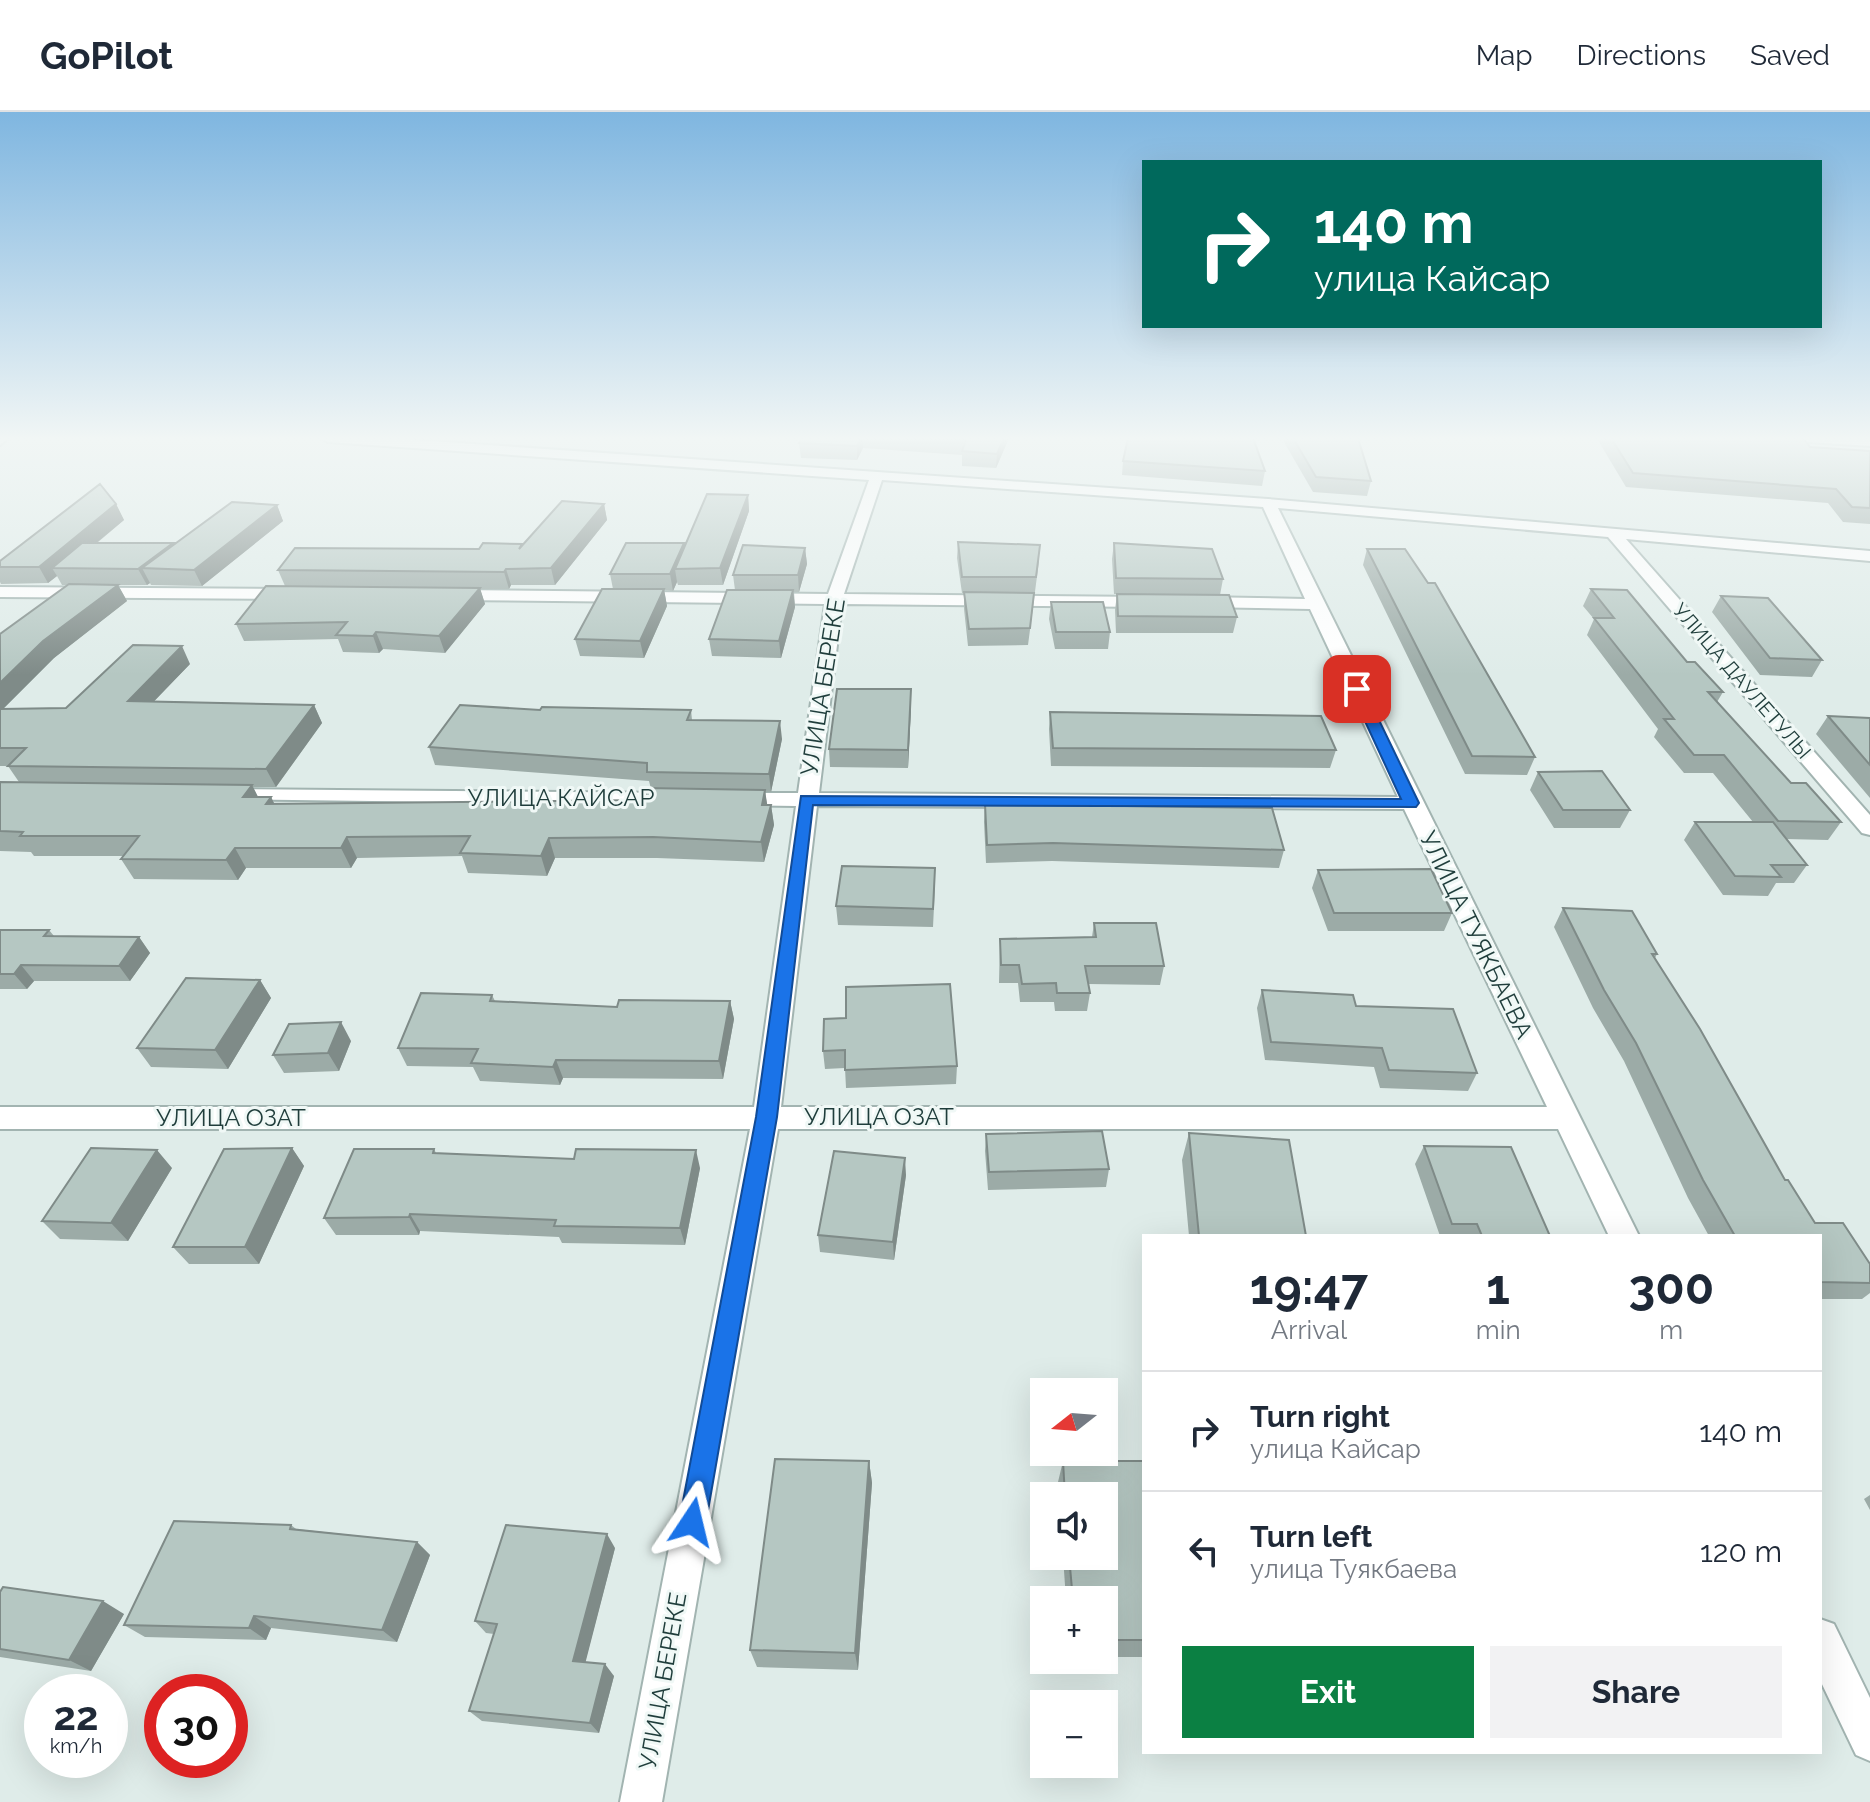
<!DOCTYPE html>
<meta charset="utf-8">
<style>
body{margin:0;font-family:Raleway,sans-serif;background:#f2f2f3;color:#1f2937;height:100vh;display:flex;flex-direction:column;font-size:30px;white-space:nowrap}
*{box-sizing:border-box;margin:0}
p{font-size:26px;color:#747a83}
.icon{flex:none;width:44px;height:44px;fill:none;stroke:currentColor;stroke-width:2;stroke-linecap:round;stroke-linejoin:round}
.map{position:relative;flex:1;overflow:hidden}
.panel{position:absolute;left:1142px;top:1122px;width:680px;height:520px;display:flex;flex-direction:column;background:#fff;border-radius:0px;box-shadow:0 8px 32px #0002}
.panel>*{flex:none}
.guide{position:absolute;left:1142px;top:48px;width:680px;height:168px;border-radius:0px;box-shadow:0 8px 32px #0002;background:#00695c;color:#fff;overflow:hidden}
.needle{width:52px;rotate:253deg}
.controls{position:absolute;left:1030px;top:1266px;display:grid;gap:16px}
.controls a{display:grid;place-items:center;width:88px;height:88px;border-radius:0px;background:#fff;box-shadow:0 8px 32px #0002;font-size:40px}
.speed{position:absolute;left:24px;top:1562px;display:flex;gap:16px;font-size:40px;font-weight:700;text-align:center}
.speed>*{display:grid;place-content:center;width:104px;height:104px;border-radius:50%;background:#fff;box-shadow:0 8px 32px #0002;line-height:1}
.speed small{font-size:20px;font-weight:400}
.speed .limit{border:12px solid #d22;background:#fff;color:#111}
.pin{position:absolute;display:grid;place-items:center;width:68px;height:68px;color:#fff;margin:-34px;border-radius:16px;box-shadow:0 4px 12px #0006}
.me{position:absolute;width:88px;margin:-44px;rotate:10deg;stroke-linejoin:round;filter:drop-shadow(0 0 6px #0008)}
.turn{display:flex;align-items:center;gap:28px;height:168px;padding:0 40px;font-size:36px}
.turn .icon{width:104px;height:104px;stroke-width:2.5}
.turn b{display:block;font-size:56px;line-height:68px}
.eta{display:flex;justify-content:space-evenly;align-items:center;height:136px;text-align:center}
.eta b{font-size:48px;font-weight:700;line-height:56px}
.cta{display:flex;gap:16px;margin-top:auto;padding:16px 40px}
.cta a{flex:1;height:92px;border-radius:0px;background:#0b8043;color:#fff;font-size:32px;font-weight:700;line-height:92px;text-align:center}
.cta a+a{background:#f2f2f3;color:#1f2937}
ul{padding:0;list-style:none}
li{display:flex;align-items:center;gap:24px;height:120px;padding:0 40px;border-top:2px solid #e0e1e3}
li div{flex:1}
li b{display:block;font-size:30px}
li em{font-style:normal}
header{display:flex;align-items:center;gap:48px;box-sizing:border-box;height:112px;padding:0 40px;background:#fff;border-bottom:2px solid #e0e1e3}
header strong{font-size:38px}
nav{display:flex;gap:44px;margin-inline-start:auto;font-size:28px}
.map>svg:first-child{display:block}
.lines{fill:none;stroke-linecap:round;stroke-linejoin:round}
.minor-casing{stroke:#a2b4b1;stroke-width:4}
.minor{fill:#fff;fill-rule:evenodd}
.wall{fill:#9caba7}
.shaded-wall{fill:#7f8b88}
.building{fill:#b5c7c2;stroke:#7f8b88;stroke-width:2}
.route{fill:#1a73e8;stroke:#114b97;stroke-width:2}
.labels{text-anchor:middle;stroke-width:6;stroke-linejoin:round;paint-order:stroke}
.far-street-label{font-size:20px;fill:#1f3d3b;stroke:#f0f8f6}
.street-label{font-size:24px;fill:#1f3d3b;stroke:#f0f8f6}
</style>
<header>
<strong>GoPilot</strong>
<nav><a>Map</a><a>Directions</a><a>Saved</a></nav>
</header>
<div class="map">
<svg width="1870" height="1690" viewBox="0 0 1870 1690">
<rect width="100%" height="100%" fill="#dfece9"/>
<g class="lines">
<defs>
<path id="minor" d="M 0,326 L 8,326 L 0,333 Z
M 322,326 L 387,326 L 1268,387 L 1870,439 L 1870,449 L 1626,427 L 1870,703 L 1870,723 L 1862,721 L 1608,425 L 1278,396 L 1639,1124 L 1609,1124 L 1558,1017 L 778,1017 L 662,1690 L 620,1690 L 750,1017 L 0,1017 L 0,995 L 754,995 L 796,694 L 734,693 L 724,687 L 734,681 L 798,681 L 825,492 L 452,488 L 444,483 L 452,478 L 828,482 L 869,368 L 328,330 ZM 882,368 L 1263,395 L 1305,487 L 1200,485 L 1192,490 L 1200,495 L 1310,497 L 1398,685 L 819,681 L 842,492 L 1147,495 L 1155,490 L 1147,485 L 844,482 ZM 817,694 L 1404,697 L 1547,995 L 781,995 Z
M 1802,326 L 1870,326 L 1870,334 L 1808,330 Z
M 0,475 L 291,477 L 299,482 L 291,487 L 0,485 Z
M 226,677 L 678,681 L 688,687 L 678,693 L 219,687 L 216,683 Z
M 1820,1507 L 1834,1512 L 1870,1586 L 1870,1649 L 1856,1643 L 1820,1568 Z"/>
</defs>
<!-- minor casing -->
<use href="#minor" class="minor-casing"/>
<!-- minor -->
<use href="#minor" class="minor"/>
</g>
<!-- wall -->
<path class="wall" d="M 802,326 L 1009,326 L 996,356 L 962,354 L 962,343 L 863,336 L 857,348 L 801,346 L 799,331 Z
M 1283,326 L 1358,326 L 1371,369 L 1367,384 L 1313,380 L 1284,330 Z
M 1601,326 L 1803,326 L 1810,335 L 1870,339 L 1870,412 L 1843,410 L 1828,391 L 1626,375 L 1599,330 Z
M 1123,349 L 1265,359 L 1262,374 L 1122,363 Z
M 748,383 L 749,399 L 723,473 L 678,473 L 677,470 L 673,479 L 664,478 L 667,494 L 644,546 L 580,544 L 575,527 L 613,477 L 610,462 L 685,434 Z
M 116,392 L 124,408 L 97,431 L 173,431 L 174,433 L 277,393 L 283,409 L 202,474 L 151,473 L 150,471 L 147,473 L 118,473 L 127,489 L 54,546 L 3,597 L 66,596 L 190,552 L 154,589 L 314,593 L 322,611 L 276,675 L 253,675 L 258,685 L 271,685 L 274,692 L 646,688 L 651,677 L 649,669 L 435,653 L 429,635 L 540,598 L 691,598 L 692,608 L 782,627 L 771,680 L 765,680 L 767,693 L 771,693 L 774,713 L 764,750 L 657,746 L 555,746 L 547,764 L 468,761 L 462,744 L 357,746 L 351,756 L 246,756 L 238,768 L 134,767 L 121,747 L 123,744 L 34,744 L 31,740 L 0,739 L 0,670 L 19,670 L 8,654 L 0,654 L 0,522 L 68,473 L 62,473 L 57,464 L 48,471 L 1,472 L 0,470 L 0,449 Z
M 604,392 L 607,408 L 555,473 L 511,473 L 509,477 L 480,477 L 485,492 L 445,541 L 383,537 L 379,541 L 343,540 L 338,527 L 244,529 L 236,512 L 285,474 L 278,458 L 523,433 Z
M 958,430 L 1039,449 L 1028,533 L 968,534 L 964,497 L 964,481 L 962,481 L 957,446 Z
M 1114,431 L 1223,467 L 1220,483 L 1237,505 L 1233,521 L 1116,521 L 1115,498 L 1117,482 L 1114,482 L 1112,447 Z
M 805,436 L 807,452 L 799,480 L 794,480 L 795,495 L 781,546 L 712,544 L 709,527 L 735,478 L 733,463 Z
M 1367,437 L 1535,645 L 1527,663 L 1465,662 L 1363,453 Z
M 1591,477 L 1687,550 L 1723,580 L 1717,590 L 1791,671 L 1841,710 L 1828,728 L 1786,727 L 1807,753 L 1794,771 L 1776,771 L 1768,784 L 1723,783 L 1684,728 L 1695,710 L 1753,710 L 1713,661 L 1684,661 L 1654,625 L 1658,617 L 1587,523 L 1594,507 L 1583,494 Z
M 1721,484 L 1822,548 L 1812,565 L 1760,563 L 1712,500 Z
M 1051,490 L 1110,520 L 1108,537 L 1055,537 L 1049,507 Z
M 911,595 L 908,656 L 830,655 L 829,637 Z
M 1050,600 L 1336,638 L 1330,656 L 1051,654 L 1049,617 Z
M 1828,604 L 1870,606 L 1870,686 L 1816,622 Z
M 1538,660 L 1630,698 L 1620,716 L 1554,716 L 1530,678 Z
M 985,692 L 1284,738 L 1279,756 L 1052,749 L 986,751 L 984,710 Z
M 1318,758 L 1452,801 L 1444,819 L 1328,819 L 1312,776 Z
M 935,774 L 933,815 L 838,813 L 836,794 Z
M 1563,796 L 1657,842 L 1655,846 L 1785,1068 L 1815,1111 L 1870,1152 L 1870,1181 L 1862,1187 L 1820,1187 L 1820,1124 L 1709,1124 L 1688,1086 L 1624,949 L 1593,896 L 1554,815 Z
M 1094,811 L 1164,854 L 1160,873 L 1088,872 L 1090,881 L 1087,899 L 1055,899 L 1054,890 L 1020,890 L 1018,871 L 999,871 L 1000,827 L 1092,825 Z
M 0,818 L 49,818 L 54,824 L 139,825 L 150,841 L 130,869 L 34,869 L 27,877 L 0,877 Z
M 260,868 L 271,886 L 228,957 L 151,955 L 137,936 Z
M 1262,878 L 1356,894 L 1477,961 L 1468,979 L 1380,976 L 1374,955 L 1265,948 L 1257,896 Z
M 492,883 L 495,889 L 617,895 L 730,889 L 734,907 L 723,967 L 563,966 L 560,973 L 480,969 L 473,955 L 407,954 L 398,936 Z
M 824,907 L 957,954 L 956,972 L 846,976 L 845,956 L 825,957 L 823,939 Z
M 351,929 L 339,959 L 284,961 L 273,943 Z
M 1189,1021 L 1306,1124 L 1189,1124 L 1182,1048 Z
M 986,1022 L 1109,1057 L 1106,1075 L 988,1078 L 985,1039 Z
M 1424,1034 L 1550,1124 L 1440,1124 L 1415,1052 Z
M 292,1036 L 304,1054 L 259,1152 L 189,1152 L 173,1135 Z
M 434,1037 L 436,1041 L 700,1056 L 685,1133 L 562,1131 L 559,1125 L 420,1119 L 419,1123 L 336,1123 L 324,1106 Z
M 172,1056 L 128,1129 L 60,1127 L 42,1109 Z
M 906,1063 L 894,1148 L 820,1140 L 818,1123 Z
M 869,1349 L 872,1371 L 858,1558 L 757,1555 L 750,1538 Z
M 1063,1349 L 1144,1349 L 1144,1545 L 1104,1545 L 1104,1488 L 1066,1488 L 1063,1444 L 1104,1444 L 1104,1384 L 1059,1384 L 1058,1370 Z
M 1870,1383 L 1870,1398 L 1864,1387 Z
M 291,1413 L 296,1417 L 417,1430 L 430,1443 L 397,1530 L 271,1516 L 266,1528 L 145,1525 L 124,1513 Z
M 615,1436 L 585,1550 L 614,1564 L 599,1621 L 482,1609 L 469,1599 L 494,1522 L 486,1521 L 475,1509 Z
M 0,1480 L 124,1502 L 91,1559 L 0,1545 Z"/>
<!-- shaded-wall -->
<path class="shaded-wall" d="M 860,326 L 862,326 L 863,336 L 857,348 L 857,334 Z
M 1004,326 L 1009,326 L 996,356 L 997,342 Z
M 748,383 L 749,399 L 723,473 L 720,456 Z
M 116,392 L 124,408 L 66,456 L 52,456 L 57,464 L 48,471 L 39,455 Z
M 604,392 L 607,408 L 555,473 L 551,456 Z
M 277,393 L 283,409 L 202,474 L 194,458 Z
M 173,431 L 181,447 L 142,456 L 150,471 L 147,473 L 138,457 Z
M 684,431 L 687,447 L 675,457 L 677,470 L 673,479 L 670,462 Z
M 805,436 L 807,452 L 799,480 L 798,463 Z
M 506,457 L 511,473 L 509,477 L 504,460 Z
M 118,473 L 127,489 L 54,546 L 0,600 L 0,571 L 43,529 Z
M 480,476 L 485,492 L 445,541 L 439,524 Z
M 664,477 L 667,494 L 644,546 L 640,529 Z
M 793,478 L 795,495 L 781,546 L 779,529 Z
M 376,520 L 383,537 L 379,541 L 373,524 Z
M 182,534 L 190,552 L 138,606 L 128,589 Z
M 911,577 L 911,595 L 908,656 L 908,638 Z
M 314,593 L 322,611 L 276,675 L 266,657 Z
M 780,609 L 782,627 L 771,680 L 769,662 Z
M 252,673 L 262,693 L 243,685 Z
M 765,678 L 768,698 L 762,693 Z
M 271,685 L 281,705 L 266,692 Z
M 771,693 L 774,713 L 764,750 L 761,730 Z
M 347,725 L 357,746 L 351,756 L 341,736 Z
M 549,726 L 555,746 L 547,764 L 541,744 Z
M 235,736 L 246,756 L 238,768 L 226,748 Z
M 139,825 L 150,841 L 130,869 L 119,854 Z
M 21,853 L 34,869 L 27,877 L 14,862 Z
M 260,868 L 271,886 L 228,957 L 215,938 Z
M 730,889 L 734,907 L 723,967 L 719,949 Z
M 341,910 L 351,929 L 339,959 L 328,941 Z
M 556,948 L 563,966 L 560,973 L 553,955 Z
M 292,1036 L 304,1054 L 259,1152 L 245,1135 Z
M 157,1038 L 172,1056 L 128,1129 L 111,1111 Z
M 696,1038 L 700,1056 L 685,1133 L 680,1116 Z
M 905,1046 L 906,1063 L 894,1148 L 893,1130 Z
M 410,1102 L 420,1119 L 419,1123 L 409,1105 Z
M 869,1349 L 872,1371 L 858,1558 L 855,1541 Z
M 607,1422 L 615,1436 L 583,1560 L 573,1549 Z
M 417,1430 L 430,1443 L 397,1530 L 382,1518 Z
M 103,1489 L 124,1502 L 91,1559 L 69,1548 Z
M 254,1504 L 271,1516 L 266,1528 L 249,1516 Z
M 605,1552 L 614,1564 L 599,1621 L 590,1611 Z"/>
<!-- building -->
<path class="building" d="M 802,326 L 860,326 L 857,334 L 799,331 Z
M 933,326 L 1004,326 L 997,342 L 962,339 L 966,328 Z
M 1128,326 L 1253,326 L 1265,359 L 1123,349 Z
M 1293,326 L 1358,326 L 1371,369 L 1316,365 Z
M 1611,326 L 1803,326 L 1810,335 L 1870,339 L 1870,396 L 1852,395 L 1836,377 L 1633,361 Z
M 100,372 L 116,392 L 39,455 L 0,455 L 0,449 Z
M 707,382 L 748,383 L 720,456 L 675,457 Z
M 562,389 L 604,392 L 551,456 L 506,457 L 504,460 L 278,458 L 295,436 L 479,437 L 483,431 L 522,432 L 519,437 Z
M 232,390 L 277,393 L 194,458 L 142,456 Z
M 958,430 L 1040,433 L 1036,465 L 962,465 Z
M 82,431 L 173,431 L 138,457 L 52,456 Z
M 626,431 L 684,431 L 670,462 L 610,462 Z
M 1114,431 L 1212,437 L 1223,467 L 1116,466 Z
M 743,433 L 805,436 L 798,463 L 733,463 Z
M 1367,437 L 1405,437 L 1428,471 L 1435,471 L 1535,645 L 1472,644 Z
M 69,472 L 118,473 L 43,529 L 0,571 L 0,522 Z
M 266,474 L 480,476 L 439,524 L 376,520 L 373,524 L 336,523 L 347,510 L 236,512 Z
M 602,477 L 664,477 L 640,529 L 575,527 Z
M 1591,477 L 1627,478 L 1687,550 L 1695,550 L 1723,580 L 1708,580 L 1791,671 L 1806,671 L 1841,710 L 1778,709 L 1724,643 L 1694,643 L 1664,607 L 1674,607 L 1594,506 L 1614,506 Z
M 727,478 L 793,478 L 779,529 L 709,527 Z
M 964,480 L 1034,481 L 1030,516 L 969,517 Z
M 1117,482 L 1229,483 L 1237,505 L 1118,504 Z
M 1721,484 L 1768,486 L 1822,548 L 1770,546 Z
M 1051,490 L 1103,490 L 1110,520 L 1056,520 Z
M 133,533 L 182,534 L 128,589 L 314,593 L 266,657 L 8,654 L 26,636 L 0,636 L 0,597 L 66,596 Z
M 837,577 L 911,577 L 908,638 L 829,637 Z
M 460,593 L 540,598 L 542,595 L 691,598 L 687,608 L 780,609 L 769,662 L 647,660 L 647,651 L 429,635 Z
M 1050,600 L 1321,604 L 1336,638 L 1053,636 Z
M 1828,604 L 1870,606 L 1870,653 Z
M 1602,659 L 1630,698 L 1563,698 L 1538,660 Z
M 0,670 L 252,673 L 243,685 L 271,685 L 266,692 L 646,688 L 646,676 L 765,678 L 762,693 L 771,693 L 761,730 L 653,725 L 549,726 L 541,744 L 460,741 L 470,724 L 347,725 L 341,736 L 235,736 L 226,748 L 121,747 L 139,724 L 20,724 L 23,720 L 0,719 Z
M 985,692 L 1272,696 L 1284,738 L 1053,731 L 987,733 Z
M 1695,710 L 1773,710 L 1807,753 L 1771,753 L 1781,765 L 1735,764 Z
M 842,754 L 935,756 L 933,797 L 836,794 Z
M 1431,757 L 1452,801 L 1334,801 L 1318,758 Z
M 1563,796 L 1632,799 L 1657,842 L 1652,842 L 1700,917 L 1785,1068 L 1788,1068 L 1815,1111 L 1843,1111 L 1870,1152 L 1870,1171 L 1820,1170 L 1820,1124 L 1735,1124 L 1703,1068 L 1636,931 L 1604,878 Z
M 1094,811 L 1156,811 L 1164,854 L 1085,854 L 1090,881 L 1057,881 L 1056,871 L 1022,872 L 1019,853 L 1001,853 L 1000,827 L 1096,825 Z
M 0,818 L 49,818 L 44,824 L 139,825 L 119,854 L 21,853 L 14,862 L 0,862 Z
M 186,866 L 260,868 L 215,938 L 137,936 Z
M 950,872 L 957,954 L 845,958 L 845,938 L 823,939 L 824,907 L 846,906 L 846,875 Z
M 1262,878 L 1353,883 L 1356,894 L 1453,897 L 1477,961 L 1389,958 L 1382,936 L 1271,930 Z
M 421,881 L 492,883 L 490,889 L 617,895 L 619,888 L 730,889 L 719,949 L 556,948 L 553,955 L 471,951 L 478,937 L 398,936 Z
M 341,910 L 328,941 L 273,943 L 289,912 Z
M 1102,1019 L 1109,1057 L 989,1060 L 986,1022 Z
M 1189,1021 L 1289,1028 L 1306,1124 L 1199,1124 Z
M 1424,1034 L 1511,1035 L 1550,1124 L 1482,1124 L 1477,1112 L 1452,1112 Z
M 91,1036 L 157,1038 L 111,1111 L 42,1109 Z
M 292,1036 L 245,1135 L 173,1135 L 224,1037 Z
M 354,1037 L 434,1037 L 433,1041 L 574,1047 L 576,1037 L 696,1038 L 680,1116 L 554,1114 L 556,1108 L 410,1102 L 409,1105 L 324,1106 Z
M 834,1039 L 905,1046 L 893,1130 L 818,1123 Z
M 775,1347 L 869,1349 L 855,1541 L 750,1538 Z
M 1063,1349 L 1144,1349 L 1144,1528 L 1104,1528 L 1104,1488 L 1073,1488 L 1069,1444 L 1104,1444 L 1104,1384 L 1065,1384 Z
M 174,1409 L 291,1413 L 290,1417 L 417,1430 L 382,1518 L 254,1504 L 249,1516 L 124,1513 Z
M 506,1413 L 607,1422 L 573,1549 L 605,1552 L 590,1611 L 469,1599 L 497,1512 L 475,1509 Z
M 3,1475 L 103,1489 L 69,1548 L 0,1537 L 0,1480 Z"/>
<!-- sky -->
<linearGradient id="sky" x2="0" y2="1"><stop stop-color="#7fb6e0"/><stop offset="0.58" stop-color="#f1f6f5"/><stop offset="1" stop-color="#f1f6f5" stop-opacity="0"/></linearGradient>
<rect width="1870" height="563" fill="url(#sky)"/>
<!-- route -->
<path class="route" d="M 1357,573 L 1364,577 L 1419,691 L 1416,695 L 813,693 L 777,1005 L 706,1410 L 702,1420 L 692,1424 L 683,1420 L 679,1410 L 756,1005 L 801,684 L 1401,687 L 1350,577 Z"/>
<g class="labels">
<!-- far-street labels -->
<g class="far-street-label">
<text transform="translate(1742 569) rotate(49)" y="7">УЛИЦА ДАУЛЕТУЛЫ</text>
</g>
<!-- street labels -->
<g class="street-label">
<text transform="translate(823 575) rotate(-81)" y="8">УЛИЦА БЕРЕКЕ</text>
<text x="561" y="694">УЛИЦА КАЙСАР</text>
<text transform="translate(1476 823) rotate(64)" y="8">УЛИЦА ТУЯКБАЕВА</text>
<text x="879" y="1013">УЛИЦА ОЗАТ</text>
<text x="231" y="1014">УЛИЦА ОЗАТ</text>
<text transform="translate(663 1569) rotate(-80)" y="8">УЛИЦА БЕРЕКЕ</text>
</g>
</g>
</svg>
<div class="controls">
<a><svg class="needle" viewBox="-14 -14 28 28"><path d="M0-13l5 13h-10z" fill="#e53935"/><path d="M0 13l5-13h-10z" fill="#747a83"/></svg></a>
<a><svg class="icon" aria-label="sound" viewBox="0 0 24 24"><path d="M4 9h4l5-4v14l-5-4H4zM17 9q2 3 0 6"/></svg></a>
<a>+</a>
<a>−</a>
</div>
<div class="speed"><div>22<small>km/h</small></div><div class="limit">30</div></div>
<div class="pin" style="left:1357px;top:577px;background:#d93025"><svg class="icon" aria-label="arrive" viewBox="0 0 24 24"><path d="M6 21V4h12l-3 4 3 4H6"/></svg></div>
<svg class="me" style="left:692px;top:1410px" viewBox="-20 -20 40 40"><path d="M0-17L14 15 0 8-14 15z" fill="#1a73e8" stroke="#fff" stroke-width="4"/></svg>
<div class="guide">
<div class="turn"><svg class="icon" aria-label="right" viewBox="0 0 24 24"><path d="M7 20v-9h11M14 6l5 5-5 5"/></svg><div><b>140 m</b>улица Кайсар</div></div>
</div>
<section class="panel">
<div class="eta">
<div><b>19:47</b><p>Arrival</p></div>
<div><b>1</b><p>min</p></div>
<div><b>300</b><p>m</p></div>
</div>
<ul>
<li><svg class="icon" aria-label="right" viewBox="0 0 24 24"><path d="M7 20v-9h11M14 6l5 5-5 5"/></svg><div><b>Turn right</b><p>улица Кайсар</p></div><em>140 m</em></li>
<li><svg class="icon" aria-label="left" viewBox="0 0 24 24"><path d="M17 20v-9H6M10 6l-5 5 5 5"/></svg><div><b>Turn left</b><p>улица Туякбаева</p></div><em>120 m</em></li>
</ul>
<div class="cta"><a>Exit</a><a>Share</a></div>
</section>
</div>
